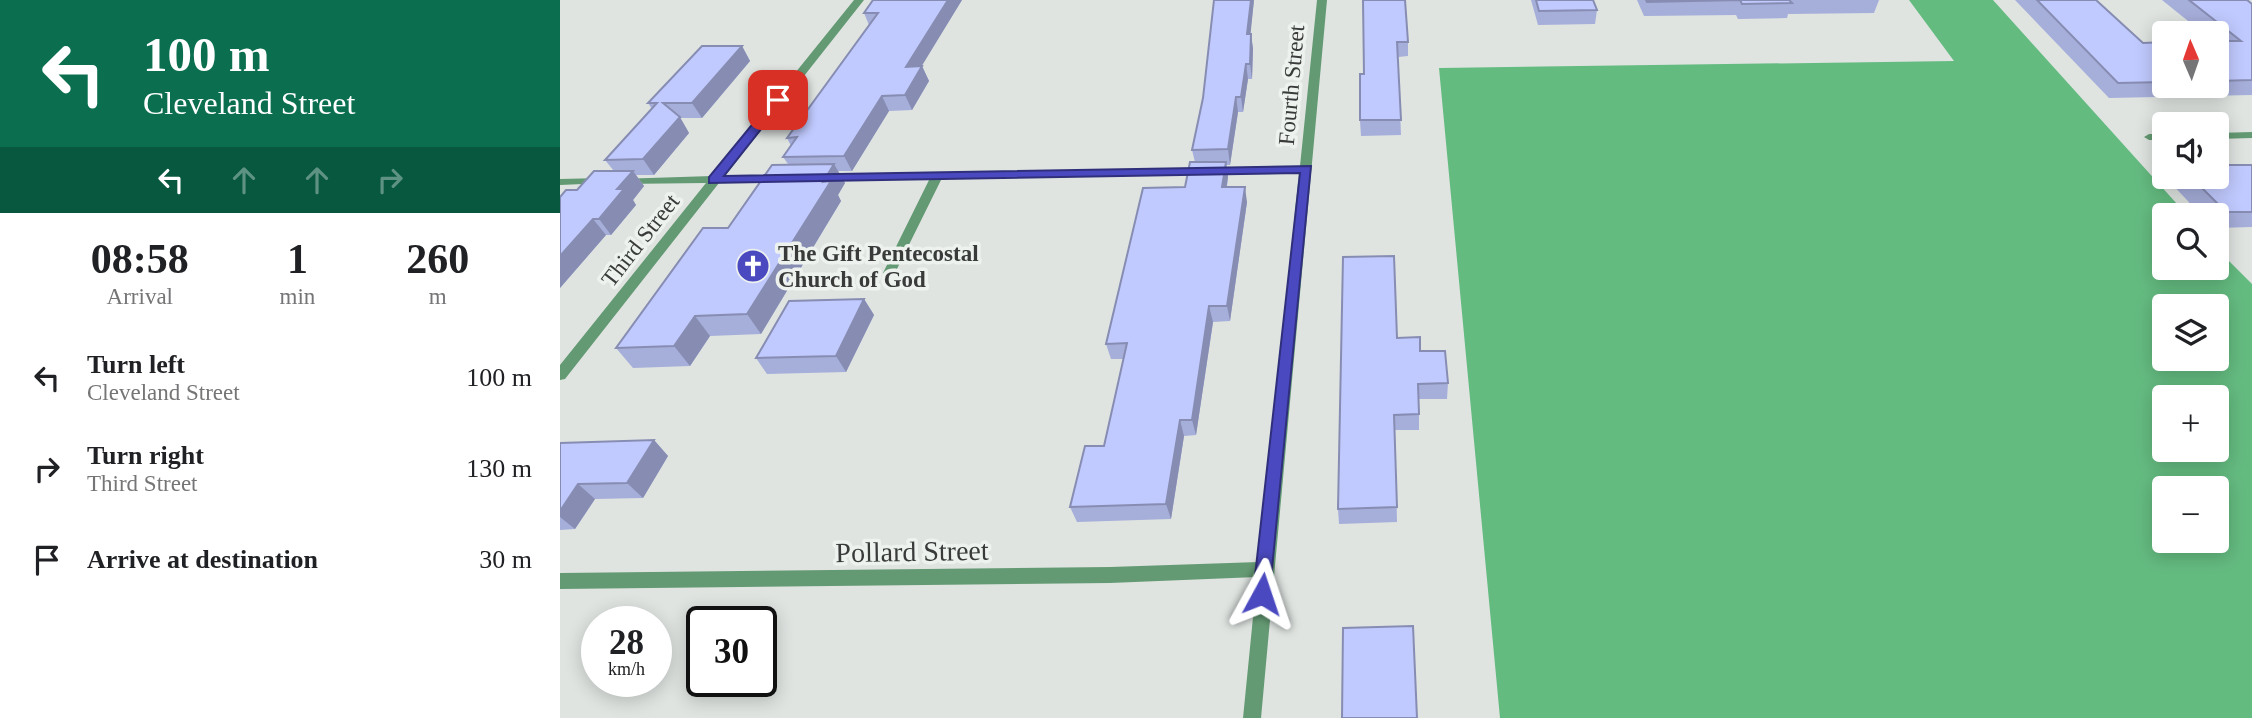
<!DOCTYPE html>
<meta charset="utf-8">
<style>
body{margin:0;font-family:"Times New Roman",serif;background:#f6f6f6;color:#202124;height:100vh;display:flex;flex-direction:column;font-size:26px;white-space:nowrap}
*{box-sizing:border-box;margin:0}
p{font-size:23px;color:#757577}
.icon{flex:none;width:38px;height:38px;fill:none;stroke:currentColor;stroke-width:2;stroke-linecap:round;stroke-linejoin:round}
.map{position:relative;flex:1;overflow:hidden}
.sheet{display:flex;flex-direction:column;background:#fff;width:560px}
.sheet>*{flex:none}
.hud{background:#0b6e4f;color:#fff;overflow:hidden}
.needle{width:46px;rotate:358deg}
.controls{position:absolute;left:1592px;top:21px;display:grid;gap:14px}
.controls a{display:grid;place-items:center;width:77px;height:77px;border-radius:7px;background:#fff;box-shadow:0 4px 18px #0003;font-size:35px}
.speed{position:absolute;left:21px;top:606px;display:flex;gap:14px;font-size:35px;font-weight:700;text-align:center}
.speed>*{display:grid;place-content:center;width:91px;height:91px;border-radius:50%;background:#fff;box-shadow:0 4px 18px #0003;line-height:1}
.speed small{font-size:18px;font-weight:400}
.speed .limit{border:4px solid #111;border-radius:10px;background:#fff;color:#111}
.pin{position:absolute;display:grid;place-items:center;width:60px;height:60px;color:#fff;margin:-30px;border-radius:14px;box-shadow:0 4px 10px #0006}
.me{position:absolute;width:77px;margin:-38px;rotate:5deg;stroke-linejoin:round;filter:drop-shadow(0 0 5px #0008)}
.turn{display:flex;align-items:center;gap:24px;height:147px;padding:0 28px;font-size:32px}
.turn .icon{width:91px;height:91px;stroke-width:2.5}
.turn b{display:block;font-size:49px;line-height:60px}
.lanes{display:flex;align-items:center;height:66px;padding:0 28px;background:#0003;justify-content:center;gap:35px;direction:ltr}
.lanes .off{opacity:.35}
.eta{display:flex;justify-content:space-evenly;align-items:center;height:119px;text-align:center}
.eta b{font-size:42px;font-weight:800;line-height:49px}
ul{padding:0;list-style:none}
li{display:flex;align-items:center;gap:21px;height:91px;padding:0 28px}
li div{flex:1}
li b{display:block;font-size:26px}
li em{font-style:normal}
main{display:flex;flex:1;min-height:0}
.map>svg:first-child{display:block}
.forest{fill:#64bb80;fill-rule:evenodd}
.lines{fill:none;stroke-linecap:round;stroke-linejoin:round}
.service{fill:#649a73;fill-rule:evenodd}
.minor{fill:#649a73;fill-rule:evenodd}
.wall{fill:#a6aeda}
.shaded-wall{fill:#878db2}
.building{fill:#c1cafe;stroke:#878db2;stroke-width:2}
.route{fill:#4a49bf;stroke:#302f7c;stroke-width:2}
.labels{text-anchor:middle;stroke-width:7;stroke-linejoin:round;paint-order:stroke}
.street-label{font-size:23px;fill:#393b3a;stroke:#edf2ee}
.poi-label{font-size:23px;font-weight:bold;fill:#393b3a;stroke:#edf2ee;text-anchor:start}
.near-street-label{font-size:28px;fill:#393b3a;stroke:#edf2ee}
</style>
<main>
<section class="sheet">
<div class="hud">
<div class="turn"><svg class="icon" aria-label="left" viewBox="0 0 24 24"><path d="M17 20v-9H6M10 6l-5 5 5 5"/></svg><div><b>100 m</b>Cleveland Street</div></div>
<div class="lanes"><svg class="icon" aria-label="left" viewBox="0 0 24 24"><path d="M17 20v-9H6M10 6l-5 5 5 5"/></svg><svg class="icon off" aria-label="ahead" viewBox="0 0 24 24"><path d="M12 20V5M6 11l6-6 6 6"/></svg><svg class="icon off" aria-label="ahead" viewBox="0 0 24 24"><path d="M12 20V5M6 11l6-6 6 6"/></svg><svg class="icon off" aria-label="right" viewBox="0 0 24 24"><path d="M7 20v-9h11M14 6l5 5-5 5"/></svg></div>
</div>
<div class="eta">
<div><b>08:58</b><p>Arrival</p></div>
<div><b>1</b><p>min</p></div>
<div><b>260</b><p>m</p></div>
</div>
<ul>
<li><svg class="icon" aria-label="left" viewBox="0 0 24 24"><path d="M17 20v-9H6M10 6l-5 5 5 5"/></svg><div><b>Turn left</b><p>Cleveland Street</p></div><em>100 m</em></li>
<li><svg class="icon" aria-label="right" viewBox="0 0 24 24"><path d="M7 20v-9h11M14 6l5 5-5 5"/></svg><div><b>Turn right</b><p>Third Street</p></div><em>130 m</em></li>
<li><svg class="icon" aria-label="arrive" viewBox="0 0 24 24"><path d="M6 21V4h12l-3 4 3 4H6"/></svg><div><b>Arrive at destination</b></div><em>30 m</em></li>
</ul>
</section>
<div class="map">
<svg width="1692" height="718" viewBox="0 0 1692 718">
<rect width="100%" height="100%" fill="#dfe4e1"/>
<!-- forest -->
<path class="forest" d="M 1349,0 L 1433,0 L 1627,215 L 1605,215 L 1605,268 L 1657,268 L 1657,249 L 1692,284 L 1692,718 L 940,718 L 879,68 L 1394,61 ZM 1605,306 L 1657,306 L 1657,359 L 1605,359 ZM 1605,397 L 1657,397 L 1657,450 L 1605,450 ZM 1605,488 L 1657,488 L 1657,541 L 1605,541 Z"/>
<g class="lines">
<!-- service -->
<path class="service" d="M 377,173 L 383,176 L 335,273 L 334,276 L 324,276 L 323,273 L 371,176 Z"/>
<!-- minor -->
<path class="minor" d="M 294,0 L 304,0 L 165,176 L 220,176 L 226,179 L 224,181 L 159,183 L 5,379 L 0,380 L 0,365 L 146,183 L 62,184 L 58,183 L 58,179 L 152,176 Z
M 757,0 L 767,0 L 701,718 L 683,718 L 697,577 L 550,583 L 0,589 L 0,573 L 550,567 L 699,562 L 739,173 L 265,181 L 259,178 L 265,175 L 740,166 Z
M 1692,132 L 1692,138 L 1657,139 L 1657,133 Z
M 1605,134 L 1605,140 L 1589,140 L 1584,137 L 1589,134 Z
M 42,178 L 46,179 L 46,183 L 0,185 L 0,179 Z"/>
</g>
<!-- wall -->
<path class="wall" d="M 313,0 L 402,0 L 361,66 L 362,66 L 369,81 L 352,110 L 329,111 L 292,171 L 278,171 L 285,183 L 278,195 L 281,201 L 201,334 L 150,336 L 130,366 L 73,368 L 56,348 L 228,164 L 223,157 L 231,146 L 227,138 L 309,25 L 304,13 Z
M 694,0 L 690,34 L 691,34 L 693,49 L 692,79 L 688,79 L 683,112 L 678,112 L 670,165 L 666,165 L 668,177 L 667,187 L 687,202 L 670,321 L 653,322 L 636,435 L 624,436 L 611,519 L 517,522 L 510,507 L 544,446 L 564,359 L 551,359 L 546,344 L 625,187 L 635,162 L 632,150 Z
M 803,0 L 848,42 L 848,56 L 838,57 L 841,135 L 801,136 L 800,120 L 804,74 Z
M 971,0 L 1033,0 L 1037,10 L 1035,24 L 978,25 Z
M 1077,0 L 1319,0 L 1314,13 L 1228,14 L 1227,18 L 1178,19 L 1176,15 L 1084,16 Z
M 1455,0 L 1536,0 L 1583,43 L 1605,42 L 1605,86 L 1657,86 L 1657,33 L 1643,33 L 1602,0 L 1687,0 L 1692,4 L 1692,95 L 1549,98 Z
M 182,46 L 190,61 L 142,118 L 120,118 L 129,133 L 94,175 L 76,175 L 84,186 L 73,200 L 76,205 L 51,235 L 46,235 L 0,288 L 0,197 L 17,190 L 54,171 L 45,160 L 92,109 L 88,103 Z
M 1692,165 L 1692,227 L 1657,228 L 1657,215 L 1641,215 L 1609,181 L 1612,177 L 1657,177 Z
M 304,299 L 314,315 L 286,372 L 207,374 L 196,358 Z
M 837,338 L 860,351 L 888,383 L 887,399 L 859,399 L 859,430 L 835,430 L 837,522 L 779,524 L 778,509 Z
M 94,440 L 108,456 L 83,498 L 35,499 L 15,529 L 0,530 L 0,443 Z"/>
<!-- shaded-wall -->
<path class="shaded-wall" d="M 388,0 L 402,0 L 352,82 L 346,67 Z
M 691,0 L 694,0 L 689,49 L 687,34 Z
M 691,34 L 693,49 L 692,79 L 690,64 Z
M 182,46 L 190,61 L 142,118 L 132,103 Z
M 686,64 L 688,79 L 683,112 L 681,97 Z
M 362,66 L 369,81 L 352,110 L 345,95 Z
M 322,96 L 329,111 L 292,171 L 284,156 Z
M 676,97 L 678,112 L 670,165 L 668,149 Z
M 120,117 L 129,133 L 94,175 L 83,159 Z
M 666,162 L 668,177 L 664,203 L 662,187 Z
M 274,164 L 285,183 L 278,195 L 281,201 L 201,334 L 187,314 Z
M 73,171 L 84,186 L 73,200 L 76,205 L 51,235 L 39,219 L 57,189 Z
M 685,187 L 687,202 L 670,321 L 667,306 Z
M 33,219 L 46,235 L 0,288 L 0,256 Z
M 304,299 L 314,315 L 286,372 L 276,356 Z
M 649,306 L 653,322 L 636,435 L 632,420 Z
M 135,316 L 150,336 L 130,366 L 114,346 Z
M 620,420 L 624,436 L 611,519 L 606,504 Z
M 94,440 L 108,456 L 83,498 L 67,483 Z
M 18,484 L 35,499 L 15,529 L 0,517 L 0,511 Z"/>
<!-- building -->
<path class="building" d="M 313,0 L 388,0 L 346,67 L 362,66 L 345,95 L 322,96 L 284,156 L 223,157 L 237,137 L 227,138 L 318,13 L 304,13 Z
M 654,0 L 691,0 L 687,34 L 691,34 L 690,64 L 686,64 L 681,97 L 676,97 L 668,149 L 632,150 L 643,98 Z
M 803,0 L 845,0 L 848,42 L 837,42 L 841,120 L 800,120 L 800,74 L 804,74 Z
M 976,0 L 1033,0 L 1037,10 L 979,11 Z
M 1086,0 L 1229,0 L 1232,3 L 1182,4 L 1180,0 L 1087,2 Z
M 1477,0 L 1536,0 L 1583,43 L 1605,42 L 1605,82 L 1558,83 Z
M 1629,0 L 1687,0 L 1692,4 L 1692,80 L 1657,81 L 1657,41 L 1681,41 Z
M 142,46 L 182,46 L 132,103 L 103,103 L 120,117 L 83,159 L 45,160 L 97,103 L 88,103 Z
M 630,162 L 666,162 L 662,187 L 685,187 L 667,306 L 649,306 L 632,420 L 620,420 L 606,504 L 510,507 L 525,446 L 544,446 L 567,343 L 546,344 L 583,188 L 625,187 Z
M 274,164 L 263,182 L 271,181 L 187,314 L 135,316 L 114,346 L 56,348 L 143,228 L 168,228 L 212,165 Z
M 1657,165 L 1692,165 L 1692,212 L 1666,212 L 1631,177 L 1657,177 Z
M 34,171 L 73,171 L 57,189 L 64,189 L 39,219 L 33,219 L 0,256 L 0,197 L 6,190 L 17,190 Z
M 834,256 L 837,338 L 860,337 L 860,351 L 885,351 L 888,383 L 858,384 L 859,414 L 834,415 L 837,507 L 778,509 L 783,257 Z
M 304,299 L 276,356 L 196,358 L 229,301 Z
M 94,440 L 67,483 L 18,484 L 0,511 L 0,443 Z
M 853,626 L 857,718 L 782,718 L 783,628 Z"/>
<!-- route -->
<path class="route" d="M 218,97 L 224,100 L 164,176 L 751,166 L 709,600 L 702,603 L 696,600 L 693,594 L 740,173 L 149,183 L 149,177 L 214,98 Z"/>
<!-- icons -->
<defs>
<symbol id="church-disc" viewBox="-11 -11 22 22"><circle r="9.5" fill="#4a49bf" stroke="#edf2ee"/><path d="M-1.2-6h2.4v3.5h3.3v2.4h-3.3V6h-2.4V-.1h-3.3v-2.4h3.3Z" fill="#fff"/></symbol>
</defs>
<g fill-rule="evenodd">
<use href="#church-disc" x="174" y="247" width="38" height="38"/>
</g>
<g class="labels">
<!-- street labels -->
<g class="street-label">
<text transform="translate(731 85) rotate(-85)" y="8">Fourth Street</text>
<text transform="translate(80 240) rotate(-52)" y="8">Third Street</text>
</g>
<!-- poi labels -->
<g class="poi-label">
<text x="218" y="261">The Gift Pentecostal<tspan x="218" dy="26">Church of God</tspan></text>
</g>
<!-- near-street labels -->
<g class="near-street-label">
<text transform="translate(352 551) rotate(-1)" y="10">Pollard Street</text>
</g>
</g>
</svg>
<div class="controls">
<a><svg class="needle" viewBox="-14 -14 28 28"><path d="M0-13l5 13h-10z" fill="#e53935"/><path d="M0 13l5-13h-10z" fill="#757577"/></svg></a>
<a><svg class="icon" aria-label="sound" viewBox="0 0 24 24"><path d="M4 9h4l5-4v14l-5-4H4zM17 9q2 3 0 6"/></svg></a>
<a><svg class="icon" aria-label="search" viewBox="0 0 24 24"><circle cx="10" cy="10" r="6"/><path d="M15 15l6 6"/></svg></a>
<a><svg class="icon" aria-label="layers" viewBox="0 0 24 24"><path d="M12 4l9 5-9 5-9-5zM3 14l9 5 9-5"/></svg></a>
<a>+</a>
<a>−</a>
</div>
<div class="speed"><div>28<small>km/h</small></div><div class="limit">30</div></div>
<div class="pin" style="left:218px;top:100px;background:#d93025"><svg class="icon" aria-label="arrive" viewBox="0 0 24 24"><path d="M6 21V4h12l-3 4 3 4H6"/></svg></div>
<svg class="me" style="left:702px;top:594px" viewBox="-20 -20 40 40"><path d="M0-17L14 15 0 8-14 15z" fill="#4a49bf" stroke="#fff" stroke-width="4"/></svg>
</div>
</main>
